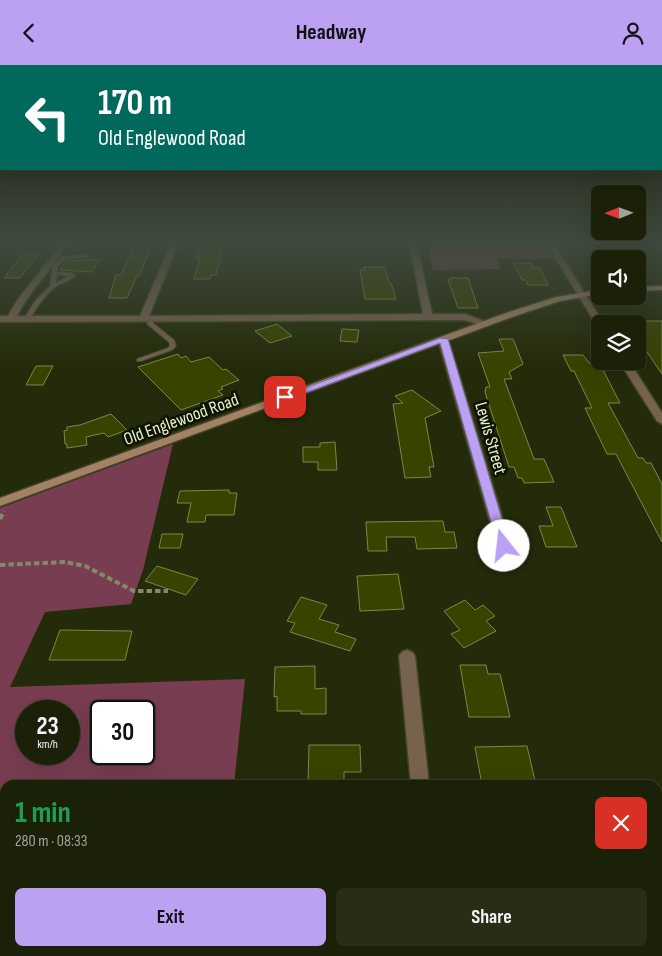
<!DOCTYPE html>
<meta charset="utf-8">
<style>
body{margin:0;font-family:"Sofia Sans Condensed",sans-serif;background:#282d16;color:#f1f3f6;height:100vh;display:flex;flex-direction:column;font-size:19px;white-space:nowrap}
*{box-sizing:border-box;margin:0}
p{font-size:16px;color:#a0a39c}
.icon{flex:none;width:28px;height:28px;fill:none;stroke:currentColor;stroke-width:2;stroke-linecap:round;stroke-linejoin:round}
.map{position:relative;flex:1;overflow:hidden}
.drawer{position:absolute;left:0px;top:715px;width:662px;height:176px;display:flex;flex-direction:column;background:#1b2008;border-radius:15px 15px 0 0;box-shadow:0 5px 20px #0002,0 0 0 1px #393e29}
.drawer>*{flex:none}
.top-card{position:absolute;left:0px;top:0px;width:662px;height:105px;box-shadow:0 5px 20px #0002,0 0 0 1px #393e29;background:#00695c;color:#fff;overflow:hidden}
.needle{width:32px;rotate:269deg}
.controls{position:absolute;left:591px;top:120px;display:grid;gap:10px}
.controls a{display:grid;place-items:center;width:55px;height:55px;border-radius:8px;background:#1b2008;box-shadow:0 5px 20px #0002,0 0 0 1px #393e29;font-size:25px}
.speed{position:absolute;left:15px;top:635px;display:flex;gap:10px;font-size:25px;font-weight:700;text-align:center}
.speed>*{display:grid;place-content:center;width:65px;height:65px;border-radius:50%;background:#1b2008;box-shadow:0 5px 20px #0002,0 0 0 1px #393e29;line-height:1}
.speed small{font-size:12px;font-weight:400}
.speed .limit{border:2px solid #111;border-radius:8px;background:#fff;color:#111}
.pin{position:absolute;display:grid;place-items:center;width:42px;height:42px;color:#fff;margin:-21px;border-radius:10px;box-shadow:0 2px 8px #0006}
.me{position:absolute;width:55px;margin:-28px;rotate:344deg;stroke-linejoin:round;filter:drop-shadow(0 0 4px #0008)}
.turn{display:flex;align-items:center;gap:18px;height:105px;padding:0 15px;font-size:22px}
.turn .icon{width:65px;height:65px;stroke-width:2.5}
.turn b{display:block;font-size:35px;line-height:42px}
.round{display:grid;place-items:center;flex:none;width:52px;height:52px;border-radius:8px;background:#282d16}
.head{display:flex;align-items:center;justify-content:space-between;height:85px;padding:0 15px}
h1{font-size:30px;font-weight:700;line-height:38px;color:#1e9e55}
.cta{display:flex;gap:10px;margin-top:auto;padding:10px 15px}
.cta a{flex:1;height:58px;border-radius:8px;background:#bca0f2;color:#111;font-size:20px;font-weight:700;line-height:58px;text-align:center}
.cta a+a{background:#282d16;color:#f1f3f6}
header{display:flex;justify-content:space-between;align-items:center;height:65px;padding:0 15px;background:#bca0f2;color:#111;font-size:22px;font-weight:700}
.map>svg:first-child{display:block}
.forest{fill:#793d51;fill-rule:evenodd}
.building{fill:#384300;stroke:#7a884b}
.lines{fill:none;stroke-linecap:round;stroke-linejoin:round}
.lane-casing{stroke:#3f4726;stroke-width:2}
.street-casing{stroke:#3f4726;stroke-width:3}
.secondary-casing{stroke:#3f4726;stroke-width:3}
.path{stroke:#828a69;stroke-width:4;stroke-dasharray:5.5 3;stroke-linecap:butt}
.lane{fill:#77614f;fill-rule:evenodd}
.street{fill:#77614f;fill-rule:evenodd}
.secondary{fill:#a48165;fill-rule:evenodd}
.route{fill:#bca0f2;stroke:#7a689d}
.labels{text-anchor:middle;stroke-width:5;stroke-linejoin:round;paint-order:stroke}
.street-label{font-size:18px;fill:#e8f1d1;stroke:#0e1200}
</style>
<header><svg class="icon" aria-label="back" viewBox="0 0 24 24"><path d="M15 5l-7 7 7 7"/></svg>Headway<svg class="icon" aria-label="person" viewBox="0 0 24 24"><circle cx="12" cy="8" r="4"/><path d="M4 21q1-7 8-7t8 7"/></svg></header>
<div class="map">
<svg width="662" height="891" viewBox="0 0 662 891">
<rect width="100%" height="100%" fill="#242b0a"/>
<!-- forest -->
<path class="forest" d="M 427,176 L 545,176 L 556,194 L 496,194 L 501,204 L 433,205 Z
M 173,379 L 143,505 L 131,539 L 45,547 L 10,622 L 245,614 L 234,720 L 5,720 L 5,741 L 0,741 L 0,443 ZM 26,646 L 69,646 L 69,689 L 26,689 ZM 101,646 L 144,646 L 144,689 L 101,689 Z
M 5,853 L 5,886 L 216,886 L 215,891 L 0,891 L 0,869 Z"/>
<!-- building -->
<path class="building" d="M 199,182 L 223,182 L 216,210 L 211,210 L 210,214 L 194,214 L 200,194 L 196,194 Z
M 133,184 L 150,184 L 139,211 L 137,211 L 127,233 L 109,233 L 116,210 L 121,210 Z
M 23,189 L 38,189 L 20,213 L 4,213 Z
M 100,194 L 92,207 L 60,205 L 66,196 Z
M 513,198 L 531,198 L 533,203 L 540,203 L 548,220 L 528,220 L 526,215 L 522,215 Z
M 364,202 L 385,202 L 389,218 L 391,218 L 396,234 L 365,234 L 360,205 L 365,205 Z
M 450,213 L 468,213 L 478,243 L 458,243 L 448,215 L 450,215 Z
M 638,256 L 662,256 L 662,309 L 647,287 L 642,288 L 638,281 Z
M 277,259 L 292,271 L 270,278 L 255,266 Z
M 342,264 L 359,265 L 357,277 L 340,276 Z
M 499,274 L 513,274 L 523,299 L 509,307 L 512,314 L 504,314 L 534,394 L 544,394 L 554,417 L 524,418 L 522,413 L 518,413 L 514,402 L 509,402 L 485,327 L 486,322 L 490,322 L 478,288 L 504,286 Z
M 178,289 L 181,293 L 186,291 L 191,297 L 209,292 L 223,305 L 226,304 L 239,315 L 221,322 L 223,324 L 218,326 L 223,330 L 181,345 L 138,302 Z
M 563,290 L 583,290 L 590,299 L 600,299 L 620,338 L 608,338 L 638,393 L 643,393 L 646,398 L 651,398 L 662,419 L 662,477 L 616,389 L 607,389 L 585,343 L 592,343 L 574,306 L 571,306 Z
M 36,301 L 53,301 L 43,320 L 26,320 Z
M 412,325 L 441,346 L 425,353 L 434,402 L 429,402 L 431,412 L 405,413 L 393,339 L 403,338 L 395,331 Z
M 111,349 L 127,365 L 108,372 L 104,368 L 86,372 L 87,380 L 67,383 L 67,379 L 65,379 L 64,366 L 67,365 L 67,362 L 80,360 Z
M 335,377 L 337,405 L 318,405 L 318,397 L 303,397 L 303,382 L 320,382 L 320,378 Z
M 229,425 L 229,428 L 237,428 L 234,450 L 206,450 L 205,457 L 187,457 L 191,438 L 177,438 L 180,426 Z
M 546,442 L 561,442 L 577,482 L 546,482 L 539,461 L 553,461 Z
M 443,456 L 445,467 L 454,467 L 457,483 L 417,484 L 415,472 L 386,472 L 387,486 L 368,486 L 366,457 Z
M 162,469 L 183,469 L 180,483 L 159,483 Z
M 157,501 L 198,514 L 186,530 L 145,516 Z
M 398,509 L 404,544 L 360,546 L 357,511 Z
M 301,532 L 327,540 L 319,554 L 339,560 L 335,567 L 356,574 L 350,586 L 290,567 L 295,558 L 287,556 Z
M 465,535 L 475,545 L 483,540 L 495,551 L 486,556 L 496,566 L 464,583 L 451,569 L 460,565 L 444,546 Z
M 60,565 L 132,566 L 125,595 L 49,595 Z
M 460,600 L 486,600 L 488,609 L 500,609 L 510,652 L 469,652 Z
M 315,601 L 315,624 L 326,623 L 326,649 L 301,649 L 301,646 L 277,646 L 277,631 L 274,632 L 275,602 Z
M 309,680 L 360,680 L 361,707 L 344,707 L 344,720 L 308,720 Z
M 527,681 L 536,720 L 482,720 L 475,682 Z"/>
<g class="lines">
<defs>
<path id="lane" d="M 86,189 L 88,190 L 88,192 L 65,194 L 58,201 L 57,207 L 72,208 L 75,211 C 68,217 60,218 54,223 C 43,232 36,244 29,255 L 25,255 L 24,254 L 35,236 L 50,221 L 53,200 L 62,192 ZM 57,210 L 68,211 L 69,211 L 56,218 Z
M 150,251 L 154,251 L 153,258 L 174,275 L 176,281 L 172,285 L 141,296 L 137,296 L 137,294 L 168,283 L 170,281 L 169,277 L 147,259 Z"/>
<path id="street" d="M 62,176 L 69,176 C 54,203 30,224 17,251 L 140,251 L 172,176 L 179,176 L 149,251 L 423,249 L 409,176 L 416,176 L 432,249 L 465,249 L 489,258 L 485,261 L 464,255 L 0,257 L 0,251 L 8,251 C 22,224 46,203 62,176 Z
M 545,176 L 552,176 L 604,259 L 600,259 L 600,262 L 596,259 Z
M 443,271 L 448,274 L 511,481 L 509,484 L 499,484 L 497,481 L 438,274 Z
M 619,296 L 629,296 L 662,348 L 662,359 L 657,356 Z
M 407,585 L 412,587 L 415,591 L 429,720 L 411,720 L 399,591 L 402,587 Z
M 426,886 L 448,886 L 448,891 L 426,891 Z"/>
<path id="secondary" d="M 662,221 L 662,225 L 638,226 L 638,222 Z
M 600,225 L 600,229 L 560,236 L 512,252 L 0,441 L 0,433 L 506,248 L 556,232 Z"/>
</defs>
<!-- lane casing -->
<use href="#lane" class="lane-casing"/>
<!-- street casing -->
<use href="#street" class="street-casing"/>
<!-- secondary casing -->
<use href="#secondary" class="secondary-casing"/>
<!-- path -->
<path class="path" d="M 0,454 L 4,446
M 0,500 L 65,497 L 85,501 L 134,526 L 168,526"/>
<!-- lane -->
<use href="#lane" class="lane"/>
<!-- street -->
<use href="#street" class="street"/>
<!-- secondary -->
<use href="#secondary" class="secondary"/>
</g>
<!-- sky -->
<linearGradient id="sky" x2="0" y2="1"><stop stop-color="#141806"/><stop offset="0.59" stop-color="#3f4a3e"/><stop offset="1" stop-color="#3f4a3e" stop-opacity="0"/></linearGradient>
<rect width="662" height="300" fill="url(#sky)"/>
<!-- route -->
<path class="route" d="M 440,273 L 448,274 L 510,481 L 508,484 L 504,485 L 498,481 L 440,278 L 289,334 L 285,335 L 281,332 Z"/>
<g class="labels">
<!-- street labels -->
<g class="street-label">
<text transform="translate(181 354) rotate(-20)" y="6">Old Englewood Road</text>
<text transform="translate(491 373) rotate(74)" y="6">Lewis Street</text>
</g>
</g>
</svg>
<div class="controls">
<a><svg class="needle" viewBox="-14 -14 28 28"><path d="M0-13l5 13h-10z" fill="#e53935"/><path d="M0 13l5-13h-10z" fill="#a0a39c"/></svg></a>
<a><svg class="icon" aria-label="sound" viewBox="0 0 24 24"><path d="M4 9h4l5-4v14l-5-4H4zM17 9q2 3 0 6"/></svg></a>
<a><svg class="icon" aria-label="layers" viewBox="0 0 24 24"><path d="M12 4l9 5-9 5-9-5zM3 14l9 5 9-5"/></svg></a>
</div>
<div class="speed"><div>23<small>km/h</small></div><div class="limit">30</div></div>
<div class="pin" style="left:285px;top:332px;background:#d93025"><svg class="icon" aria-label="arrive" viewBox="0 0 24 24"><path d="M6 21V4h12l-3 4 3 4H6"/></svg></div>
<svg class="me" style="left:504px;top:481px" viewBox="-20 -20 40 40"><circle r="19" fill="#fff"/><path d="M0-13L10 11 0 6-10 11z" fill="#bca0f2"/></svg>
<div class="top-card">
<div class="turn"><svg class="icon" aria-label="left" viewBox="0 0 24 24"><path d="M17 20v-9H6M10 6l-5 5 5 5"/></svg><div><b>170 m</b>Old Englewood Road</div></div>
</div>
<section class="drawer">
<div class="head"><div><h1>1 min</h1><p>280 m · 08:33</p></div><a class="round" style="background:#d93025;color:#fff"><svg class="icon" aria-label="close" viewBox="0 0 24 24"><path d="M6 6l12 12M18 6L6 18"/></svg></a></div>
<div class="cta"><a>Exit</a><a>Share</a></div>
</section>
</div>
